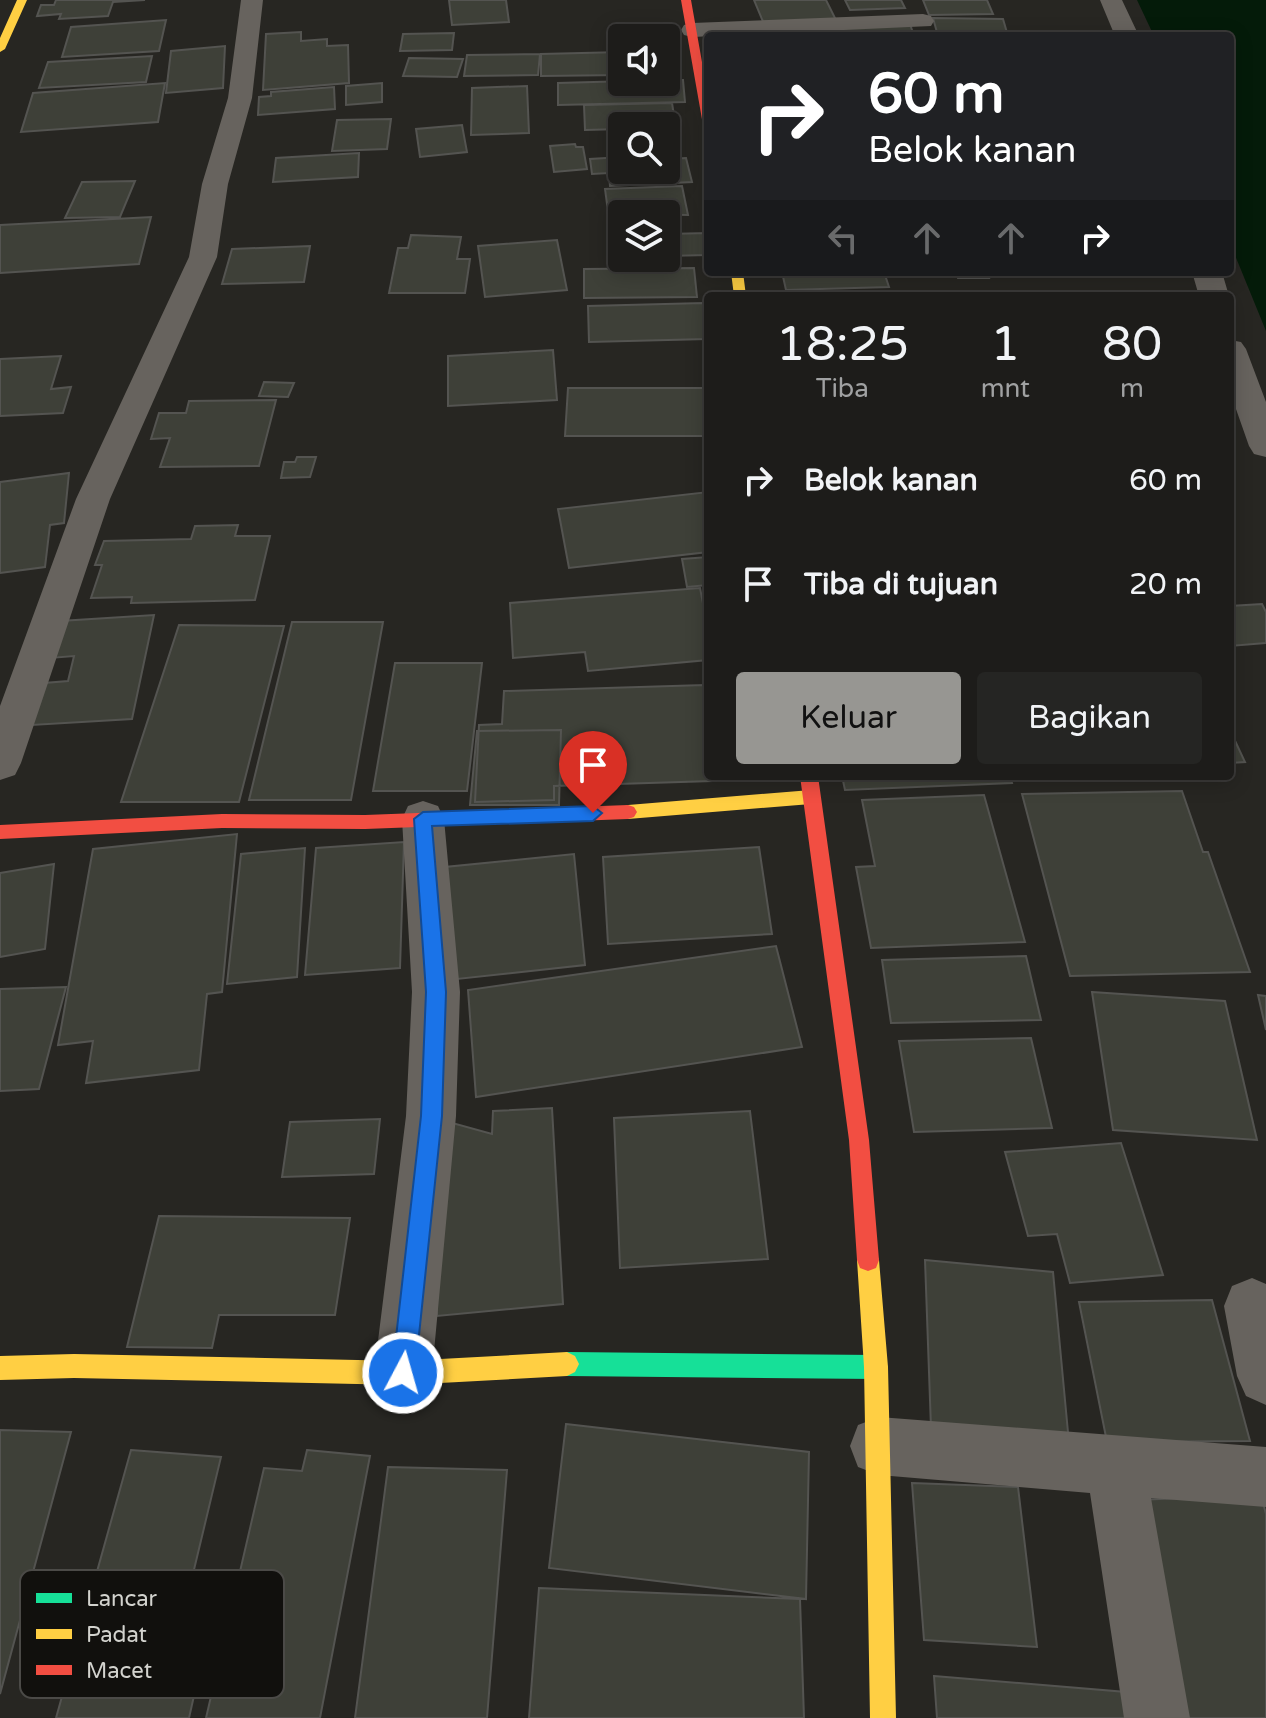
<!DOCTYPE html>
<html lang="id">
<style>
body{margin:0;font-family:"Varela Round",sans-serif;background:#252523;color:#f1f3f6;height:100vh;display:flex;flex-direction:column;font-size:30px;white-space:nowrap}
*{box-sizing:border-box;margin:0}
p{font-size:26px;color:#a0a1a2}
.icon{flex:none;width:44px;height:44px;fill:none;stroke:currentColor;stroke-width:2;stroke-linecap:round;stroke-linejoin:round}
.map{position:relative;flex:1;overflow:hidden}
.panel{position:absolute;left:704px;top:292px;width:530px;height:488px;display:flex;flex-direction:column;background:#1d1c1a;border-radius:8px;box-shadow:0 4px 20px #0003,0 0 0 2px #3b3a39}
.panel>*{flex:none}
.hud{position:absolute;left:704px;top:32px;width:530px;height:244px;border-radius:8px;box-shadow:0 4px 20px #0003,0 0 0 2px #3b3a39;background:#202124;color:#fff;overflow:hidden}
.buttons{position:absolute;left:608px;top:24px;display:grid;gap:16px}
.buttons a{display:grid;place-items:center;width:72px;height:72px;border-radius:8px;background:#1d1c1a;box-shadow:0 4px 20px #0003,0 0 0 2px #3b3a39;font-size:40px}
.pin{position:absolute;display:grid;place-items:center;width:68px;height:68px;color:#fff;margin:-82px -34px;border-radius:50% 50% 50% 0;rotate:-45deg;box-shadow:0 0 8px #0007}
.pin .icon{rotate:45deg}
.me{position:absolute;width:88px;margin:-44px;rotate:6deg;stroke-linejoin:round;filter:drop-shadow(0 0 6px #0008)}
.turn{display:flex;align-items:center;gap:28px;height:168px;padding:0 32px;font-size:36px}
.turn .icon{width:104px;height:104px;stroke-width:2.5}
.turn b{display:block;font-size:56px;line-height:68px}
.lanes{display:flex;align-items:center;height:76px;padding:0 32px;background:#0003;justify-content:center;gap:40px;direction:ltr}
.lanes .off{opacity:.35}
.eta{display:flex;justify-content:space-evenly;align-items:center;height:136px;text-align:center}
.eta b{font-size:48px;font-weight:600;line-height:56px}
.primary-button{display:flex;gap:16px;margin-top:auto;padding:16px 32px}
.primary-button a{flex:1;height:92px;border-radius:8px;background:#979692;color:#111;font-size:32px;font-weight:600;line-height:92px;text-align:center}
.primary-button a+a{background:#252523;color:#f1f3f6}
ul{padding:0;list-style:none}
li{display:flex;align-items:center;gap:24px;height:104px;padding:0 32px}
li div{flex:1}
li b{display:block;font-size:30px}
li em{font-style:normal}
.map>svg:first-child{display:block}
.water{fill:#041b09}
.building{fill:#3e4038;stroke:#545451;stroke-width:2}
.lines{fill:none;stroke-linecap:round;stroke-linejoin:round}
.street{fill:#67635e;fill-rule:evenodd}
.fast{fill:#16e098;fill-rule:evenodd}
.slow{fill:#ffcf43;fill-rule:evenodd}
.jam{fill:#f24e42;fill-rule:evenodd}
.route{fill:#1a73e8;stroke:#114b97;stroke-width:2}
.key{fill:#11100d;stroke:#4b4a47;stroke-width:2}
.key-label{font-size:22px;fill:#d3d3ce}
</style>
<div class="map">
<svg width="1266" height="1718" viewBox="0 0 1266 1718">
<rect width="100%" height="100%" fill="#272622"/>
<!-- water -->
<path class="water" d="M 1137,0 L 1266,0 L 1266,331 L 1230,243 L 1230,36 L 1154,36 Z"/>
<!-- building -->
<path class="building" d="M 56,0 L 145,0 L 113,2 L 108,16 L 59,19 L 61,14 L 37,16 L 41,5 L 54,5 Z
M 449,0 L 506,0 L 509,22 L 452,25 Z
M 754,0 L 826,0 L 836,20 L 764,24 Z
M 845,0 L 901,0 L 905,8 L 850,10 Z
M 923,0 L 987,0 L 993,14 L 929,15 Z
M 933,18 L 1003,19 L 1008,36 L 938,36 Z
M 166,20 L 159,51 L 62,57 L 71,27 Z
M 910,24 L 914,36 L 808,36 L 805,26 Z
M 795,29 L 797,36 L 717,36 L 716,32 Z
M 301,32 L 301,41 L 327,39 L 327,46 L 348,45 L 349,83 L 263,90 L 266,34 Z
M 454,33 L 452,50 L 400,51 L 403,34 Z
M 225,46 L 223,88 L 166,93 L 171,51 Z
M 622,52 L 622,75 L 541,76 L 541,54 Z
M 540,54 L 538,75 L 464,76 L 467,55 Z
M 152,56 L 146,82 L 39,88 L 48,62 Z
M 409,58 L 463,59 L 457,77 L 403,76 Z
M 666,80 L 683,80 L 685,102 L 558,105 L 558,83 Z
M 165,83 L 158,122 L 21,132 L 33,93 Z
M 382,83 L 382,102 L 346,105 L 346,86 Z
M 527,86 L 529,133 L 471,135 L 472,88 Z
M 334,87 L 335,109 L 258,115 L 259,97 L 271,96 L 271,92 Z
M 672,103 L 676,128 L 622,126 L 622,129 L 585,130 L 584,105 Z
M 391,119 L 387,149 L 332,151 L 337,120 Z
M 462,125 L 467,152 L 420,157 L 416,129 Z
M 575,144 L 576,147 L 583,147 L 587,169 L 554,172 L 550,146 Z
M 359,153 L 358,177 L 273,182 L 276,158 Z
M 606,158 L 622,158 L 622,170 L 666,170 L 666,159 L 686,158 L 692,182 L 610,186 L 609,173 L 592,174 L 590,159 Z
M 135,181 L 120,217 L 65,218 L 82,182 Z
M 682,186 L 688,215 L 622,214 L 622,219 L 609,219 L 605,189 Z
M 151,217 L 139,264 L 0,273 L 0,225 Z
M 708,233 L 708,255 L 666,256 L 666,234 Z
M 411,235 L 461,237 L 457,259 L 470,259 L 465,293 L 389,293 L 398,248 L 408,248 Z
M 557,240 L 567,290 L 485,297 L 478,246 Z
M 310,246 L 304,282 L 222,284 L 232,249 Z
M 694,268 L 697,297 L 584,298 L 584,269 Z
M 782,272 L 884,272 L 889,287 L 786,290 Z
M 956,272 L 987,272 L 989,278 L 958,278 Z
M 897,291 L 898,296 L 770,296 L 770,292 Z
M 1119,291 L 1121,296 L 1023,296 L 1022,292 Z
M 703,303 L 707,339 L 589,342 L 588,306 Z
M 553,350 L 557,400 L 448,406 L 448,356 Z
M 61,356 L 51,389 L 71,387 L 63,413 L 0,416 L 0,359 Z
M 264,382 L 294,383 L 288,397 L 259,396 Z
M 568,388 L 708,388 L 708,436 L 565,436 Z
M 276,400 L 259,466 L 160,467 L 170,438 L 151,439 L 159,413 L 186,413 L 189,401 Z
M 297,457 L 316,457 L 310,477 L 281,478 L 284,462 L 295,462 Z
M 69,473 L 64,523 L 50,525 L 45,567 L 0,573 L 0,482 Z
M 708,492 L 708,552 L 569,568 L 558,509 Z
M 238,525 L 235,536 L 270,536 L 255,600 L 131,603 L 132,597 L 91,598 L 102,565 L 95,565 L 104,541 L 191,539 L 195,526 Z
M 708,557 L 708,585 L 687,587 L 682,559 Z
M 700,588 L 708,629 L 708,660 L 588,671 L 585,652 L 513,658 L 510,603 Z
M 1262,604 L 1266,612 L 1266,643 L 1230,646 L 1230,606 Z
M 154,615 L 132,719 L 32,725 L 44,683 L 68,681 L 74,656 L 50,658 L 60,621 Z
M 292,622 L 383,622 L 351,800 L 249,800 Z
M 179,625 L 284,626 L 239,802 L 121,802 Z
M 395,663 L 482,663 L 467,791 L 373,791 Z
M 704,685 L 708,776 L 712,776 L 712,781 L 554,786 L 554,800 L 475,802 L 479,725 L 502,724 L 504,691 Z
M 561,730 L 559,805 L 470,805 L 477,731 Z
M 1230,730 L 1245,762 L 1230,763 Z
M 842,776 L 1010,776 L 1012,783 L 845,790 Z
M 1131,776 L 1211,776 L 1132,781 Z
M 1182,791 L 1203,852 L 1208,852 L 1250,972 L 1070,976 L 1022,794 Z
M 984,795 L 1025,942 L 871,948 L 856,867 L 875,866 L 862,800 Z
M 237,834 L 222,992 L 207,994 L 199,1070 L 86,1083 L 93,1041 L 58,1045 L 93,849 Z
M 404,842 L 400,968 L 305,975 L 316,848 Z
M 759,847 L 772,934 L 608,944 L 603,857 Z
M 305,848 L 297,977 L 227,984 L 241,854 Z
M 574,854 L 585,965 L 448,980 L 445,867 Z
M 54,864 L 45,949 L 0,957 L 0,873 Z
M 776,946 L 802,1047 L 476,1097 L 468,990 Z
M 1026,956 L 1041,1020 L 891,1023 L 882,960 Z
M 66,987 L 39,1089 L 0,1091 L 0,989 Z
M 1092,992 L 1225,1001 L 1257,1140 L 1113,1130 Z
M 1258,995 L 1266,996 L 1266,1030 Z
M 1031,1038 L 1052,1128 L 914,1132 L 899,1041 Z
M 552,1108 L 563,1304 L 437,1316 L 438,1119 L 492,1134 L 493,1111 Z
M 750,1111 L 768,1259 L 620,1268 L 614,1118 Z
M 380,1119 L 374,1174 L 282,1177 L 290,1122 Z
M 1121,1143 L 1163,1275 L 1070,1283 L 1057,1234 L 1028,1236 L 1005,1152 Z
M 159,1216 L 350,1218 L 335,1315 L 219,1315 L 212,1348 L 127,1347 Z
M 925,1260 L 1053,1272 L 1069,1443 L 931,1428 Z
M 1212,1300 L 1250,1441 L 1107,1442 L 1079,1302 Z
M 566,1424 L 809,1452 L 806,1599 L 549,1568 Z
M 0,1430 L 71,1432 L 0,1694 Z
M 131,1450 L 221,1457 L 180,1628 L 209,1629 L 189,1718 L 56,1718 Z
M 307,1450 L 370,1456 L 320,1718 L 206,1718 L 264,1468 L 302,1471 Z
M 388,1467 L 507,1470 L 487,1718 L 355,1718 Z
M 912,1483 L 1018,1487 L 1037,1647 L 924,1640 Z
M 1261,1495 L 1266,1514 L 1266,1718 L 1185,1718 L 1135,1500 Z
M 539,1588 L 800,1599 L 804,1718 L 529,1718 Z
M 934,1676 L 1126,1692 L 1129,1718 L 937,1718 Z"/>
<g class="lines">
<!-- street -->
<path class="street" d="M 241,0 L 263,0 L 252,98 L 228,184 L 217,257 L 110,499 L 21,763 L 15,775 L 0,780 L 0,706 L 76,499 L 189,257 L 202,184 L 228,98 Z
M 1100,0 L 1122,0 L 1139,36 L 1115,36 Z
M 923,14 L 931,16 L 934,21 L 931,26 L 692,37 L 684,35 L 681,30 L 684,25 L 692,23 Z
M 1192,272 L 1222,272 L 1229,296 L 1199,296 Z
M 1230,340 L 1241,342 L 1246,349 L 1266,402 L 1266,457 L 1254,454 L 1249,446 L 1230,392 Z
M 423,801 L 438,806 L 444,819 L 460,992 L 456,1116 L 432,1373 L 423,1393 L 403,1402 L 383,1393 L 374,1373 L 406,1116 L 412,992 L 402,819 L 408,806 Z
M 1252,1278 L 1266,1284 L 1266,1405 L 1246,1396 L 1237,1376 L 1224,1306 L 1232,1286 Z
M 879,1417 L 1266,1447 L 1266,1507 L 1151,1498 L 1190,1718 L 1124,1718 L 1090,1493 L 879,1475 L 858,1467 L 850,1446 L 858,1425 Z"/>
<!-- fast -->
<path class="fast" d="M 567,1352 L 876,1355 L 884,1359 L 888,1367 L 884,1375 L 876,1379 L 567,1376 L 559,1372 L 555,1364 L 559,1356 Z"/>
<!-- slow -->
<path class="slow" d="M 17,0 L 27,0 L 5,49 L 0,52 L 0,38 Z
M 731,272 L 743,272 L 746,296 L 734,296 Z
M 811,790 L 817,792 L 820,797 L 817,802 L 811,804 L 628,819 L 622,817 L 619,812 L 622,807 L 628,805 Z
M 868,1249 L 876,1252 L 879,1260 L 888,1367 L 896,1718 L 870,1718 L 864,1367 L 857,1260 L 860,1252 Z
M 567,1352 L 575,1356 L 579,1364 L 575,1372 L 567,1376 L 403,1385 L 74,1378 L 0,1380 L 0,1356 L 74,1354 L 403,1361 Z"/>
<!-- jam -->
<path class="jam" d="M 681,0 L 691,0 L 708,96 L 708,128 L 703,125 Z
M 800,776 L 818,776 L 869,1140 L 879,1260 L 876,1268 L 868,1271 L 860,1268 L 857,1260 L 849,1140 Z
M 628,805 L 634,807 L 637,812 L 634,817 L 628,819 L 365,829 L 222,828 L 0,839 L 0,825 L 222,814 L 365,815 Z"/>
</g>
<!-- route -->
<path class="route" d="M 593,806 L 602,813 L 593,821 L 432,826 L 446,992 L 442,1116 L 415,1373 L 412,1381 L 403,1384 L 395,1381 L 392,1373 L 421,1116 L 426,992 L 414,819 L 423,812 Z"/>
<!-- legend -->
<rect x="20" y="1570" width="264" height="128" rx="12" class="key"/>
<rect x="36" y="1593" width="36" height="10" fill="#16e098"/>
<rect x="36" y="1629" width="36" height="10" fill="#ffcf43"/>
<rect x="36" y="1665" width="36" height="10" fill="#f24e42"/>
<g class="key-label">
<text x="86" y="1606">Lancar</text>
<text x="86" y="1642">Padat</text>
<text x="86" y="1678">Macet</text>
</g>
</svg>
<div class="buttons">
<a><svg class="icon" aria-label="sound" viewBox="0 0 24 24"><path d="M4 9h4l5-4v14l-5-4H4zM17 9q2 3 0 6"/></svg></a>
<a><svg class="icon" aria-label="search" viewBox="0 0 24 24"><circle cx="10" cy="10" r="6"/><path d="M15 15l6 6"/></svg></a>
<a><svg class="icon" aria-label="layers" viewBox="0 0 24 24"><path d="M12 4l9 5-9 5-9-5zM3 14l9 5 9-5"/></svg></a>
</div>
<div class="pin" style="left:593px;top:813px;background:#d93025"><svg class="icon" aria-label="arrive" viewBox="0 0 24 24"><path d="M6 21V4h12l-3 4 3 4H6"/></svg></div>
<svg class="me" style="left:403px;top:1373px" viewBox="-20 -20 40 40"><circle r="17" fill="#1a73e8" stroke="#fff" stroke-width="3"/><path d="M0-11L8 9 0 5-8 9z" fill="#fff"/></svg>
<div class="hud">
<div class="turn"><svg class="icon" aria-label="right" viewBox="0 0 24 24"><path d="M7 20v-9h11M14 6l5 5-5 5"/></svg><div><b>60 m</b>Belok kanan</div></div>
<div class="lanes"><svg class="icon off" aria-label="left" viewBox="0 0 24 24"><path d="M17 20v-9H6M10 6l-5 5 5 5"/></svg><svg class="icon off" aria-label="ahead" viewBox="0 0 24 24"><path d="M12 20V5M6 11l6-6 6 6"/></svg><svg class="icon off" aria-label="ahead" viewBox="0 0 24 24"><path d="M12 20V5M6 11l6-6 6 6"/></svg><svg class="icon" aria-label="right" viewBox="0 0 24 24"><path d="M7 20v-9h11M14 6l5 5-5 5"/></svg></div>
</div>
<section class="panel">
<div class="eta">
<div><b>18:25</b><p>Tiba</p></div>
<div><b>1</b><p>mnt</p></div>
<div><b>80</b><p>m</p></div>
</div>
<ul>
<li><svg class="icon" aria-label="right" viewBox="0 0 24 24"><path d="M7 20v-9h11M14 6l5 5-5 5"/></svg><div><b>Belok kanan</b></div><em>60 m</em></li>
<li><svg class="icon" aria-label="arrive" viewBox="0 0 24 24"><path d="M6 21V4h12l-3 4 3 4H6"/></svg><div><b>Tiba di tujuan</b></div><em>20 m</em></li>
</ul>
<div class="primary-button"><a>Keluar</a><a>Bagikan</a></div>
</section>
</div>
